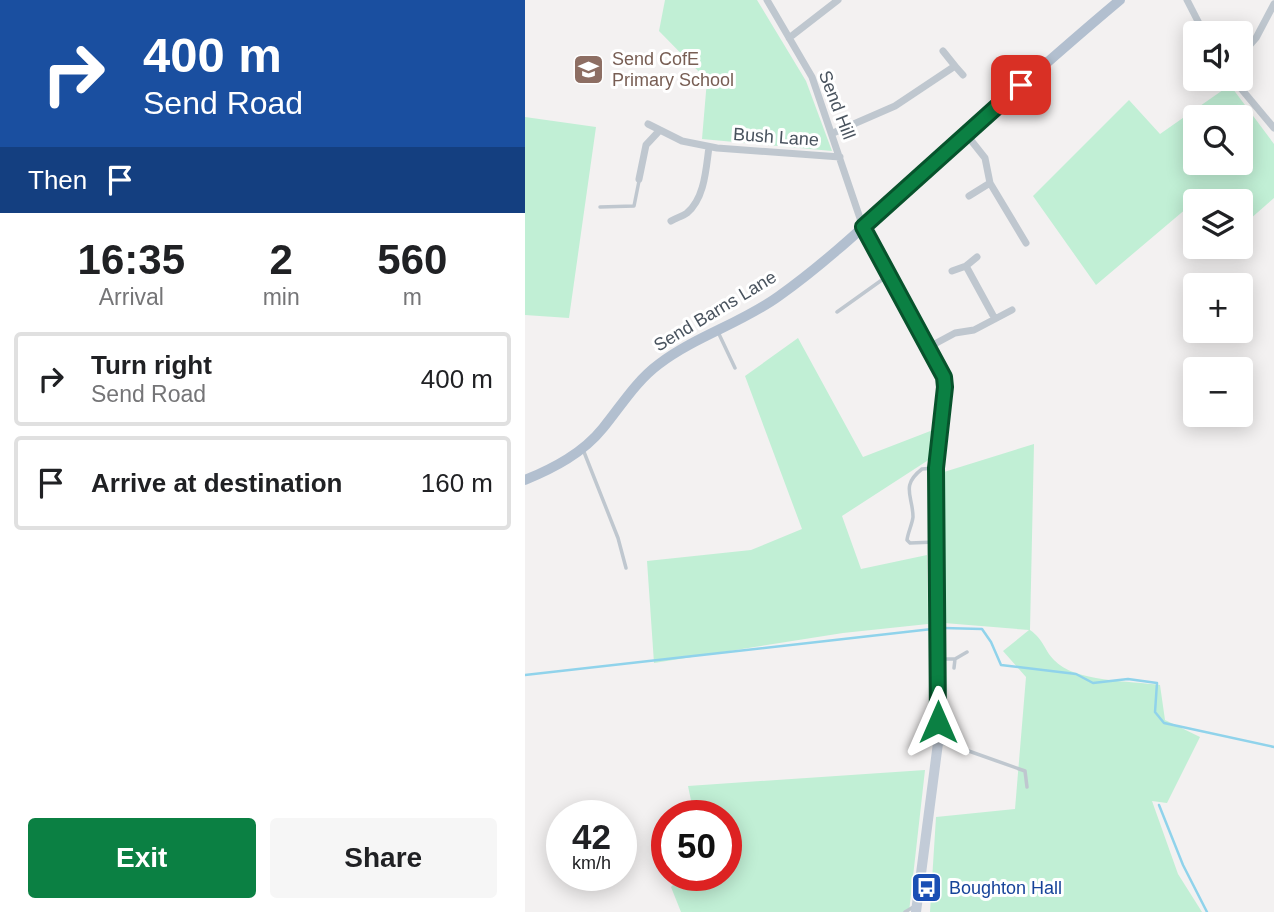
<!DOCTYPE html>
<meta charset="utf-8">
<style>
body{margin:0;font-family:Arial,sans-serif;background:#f6f6f6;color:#202124;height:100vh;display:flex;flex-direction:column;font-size:26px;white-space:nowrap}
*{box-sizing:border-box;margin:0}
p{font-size:23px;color:#757577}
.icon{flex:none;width:38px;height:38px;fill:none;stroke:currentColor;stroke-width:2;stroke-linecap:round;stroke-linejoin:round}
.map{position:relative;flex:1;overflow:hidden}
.side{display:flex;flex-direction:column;background:#fff;width:525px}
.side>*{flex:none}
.hud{background:#1a4fa0;color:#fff;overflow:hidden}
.buttons{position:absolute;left:658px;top:21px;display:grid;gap:14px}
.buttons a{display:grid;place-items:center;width:70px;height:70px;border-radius:7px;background:#fff;box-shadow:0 4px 18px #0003;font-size:35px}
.speed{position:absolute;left:21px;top:800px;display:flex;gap:14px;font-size:35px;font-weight:700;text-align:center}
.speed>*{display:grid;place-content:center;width:91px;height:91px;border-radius:50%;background:#fff;box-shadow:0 4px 18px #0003;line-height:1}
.speed small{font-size:18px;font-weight:400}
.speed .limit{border:10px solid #d22;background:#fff;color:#111}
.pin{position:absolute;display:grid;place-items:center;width:60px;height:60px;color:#fff;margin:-30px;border-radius:14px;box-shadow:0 4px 10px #0006}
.me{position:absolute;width:77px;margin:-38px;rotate:0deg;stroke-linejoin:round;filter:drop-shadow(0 0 5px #0008)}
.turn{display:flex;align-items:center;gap:24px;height:147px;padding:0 28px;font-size:32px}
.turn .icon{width:91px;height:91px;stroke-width:2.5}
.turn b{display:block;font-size:49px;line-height:60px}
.then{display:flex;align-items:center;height:66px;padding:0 28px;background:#0003;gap:14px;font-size:26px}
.eta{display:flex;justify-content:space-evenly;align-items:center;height:119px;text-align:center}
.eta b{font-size:42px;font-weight:700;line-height:49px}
.action{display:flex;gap:14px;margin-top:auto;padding:14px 28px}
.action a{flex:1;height:80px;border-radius:7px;background:#0b8043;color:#fff;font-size:28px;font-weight:700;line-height:80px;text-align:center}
.action a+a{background:#f6f6f6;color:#202124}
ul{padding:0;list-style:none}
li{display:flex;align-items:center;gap:21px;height:94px;margin:0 14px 10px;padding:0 14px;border:4px solid #e0e0e0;border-radius:7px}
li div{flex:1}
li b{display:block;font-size:26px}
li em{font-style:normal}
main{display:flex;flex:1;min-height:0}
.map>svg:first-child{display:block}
.green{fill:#c1efd5;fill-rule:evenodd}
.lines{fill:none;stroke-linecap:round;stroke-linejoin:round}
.stream{stroke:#90d3eb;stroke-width:2.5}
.service{stroke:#bfc7cf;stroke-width:3.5}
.minor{stroke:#bfc7cf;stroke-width:7}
.secondary{stroke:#c2cbd7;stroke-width:10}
.primary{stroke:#b2bfcf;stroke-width:10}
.route-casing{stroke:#07532c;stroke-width:18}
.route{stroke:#0b8043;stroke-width:12}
.labels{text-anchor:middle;stroke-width:6;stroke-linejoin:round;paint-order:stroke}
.education-label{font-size:18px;fill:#785e54;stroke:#fff;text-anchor:start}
.street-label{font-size:18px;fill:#49535e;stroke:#fff}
.transit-label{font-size:18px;fill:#164399;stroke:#fff;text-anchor:start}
</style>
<main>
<section class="side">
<div class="hud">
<div class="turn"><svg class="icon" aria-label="right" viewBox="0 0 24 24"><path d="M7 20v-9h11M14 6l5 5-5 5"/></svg><div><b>400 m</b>Send Road</div></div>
<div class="then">Then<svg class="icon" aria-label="arrive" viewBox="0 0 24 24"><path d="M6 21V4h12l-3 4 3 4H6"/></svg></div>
</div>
<div class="eta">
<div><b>16:35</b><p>Arrival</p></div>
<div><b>2</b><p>min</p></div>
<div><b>560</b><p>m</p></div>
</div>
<ul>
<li><svg class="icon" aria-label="right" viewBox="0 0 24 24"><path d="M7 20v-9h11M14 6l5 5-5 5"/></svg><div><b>Turn right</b><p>Send Road</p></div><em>400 m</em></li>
<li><svg class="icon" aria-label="arrive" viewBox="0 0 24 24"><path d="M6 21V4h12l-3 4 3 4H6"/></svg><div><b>Arrive at destination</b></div><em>160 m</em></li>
</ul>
<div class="action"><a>Exit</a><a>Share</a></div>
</section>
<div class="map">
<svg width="749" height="912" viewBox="0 0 749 912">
<rect width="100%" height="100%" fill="#f3f1f1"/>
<!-- green -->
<path class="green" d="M 140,0 L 232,0 L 281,81 L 307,151 L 177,139 L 182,80 L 134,31 Z
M 705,85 L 749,144 L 749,198 L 716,227 L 716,201 L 679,201 L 675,197 L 571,285 L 508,196 L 604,100 L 635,134 ZM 670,117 L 716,117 L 716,163 L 670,163 Z
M 0,117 L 71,127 L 44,318 L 0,315 Z
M 273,338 L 338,457 L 408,430 L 405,459 L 317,516 L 336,569 L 402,555 L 403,624 L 318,633 L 129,663 L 122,561 L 226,550 L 277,529 L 220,376 Z
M 509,444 L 505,630 C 519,640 518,648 529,660 C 549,682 606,681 635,685 L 640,720 L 675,737 L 642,803 L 627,801 L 653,874 L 677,912 L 405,912 L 411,817 L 490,809 L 501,677 L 478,651 L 504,630 L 419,623 L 419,472 Z
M 400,770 L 384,912 L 156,912 L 146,887 L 158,875 L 201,875 L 201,816 L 169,815 L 163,786 Z"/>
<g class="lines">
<!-- stream -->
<path class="stream" d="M 418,628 L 457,629 L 466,642 L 476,665 L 551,674 L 568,683 L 603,679 L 632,683 L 630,712 L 639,723 L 749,747
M 0,675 L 407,629
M 634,805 L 658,865 L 682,912"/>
<!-- service -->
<path class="service" d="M 75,207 L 109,206 L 114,181
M 312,312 L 361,277
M 193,332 L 210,368
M 59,452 L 93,538 L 101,568
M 409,468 L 397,469 C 375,486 388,496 388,517 C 387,525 383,532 382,540 L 385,543 L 410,542
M 414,659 L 430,659 L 442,652
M 429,668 L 430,659
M 414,743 L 424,744 L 500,771 L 502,787
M 380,912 L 390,906"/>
<!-- minor -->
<path class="minor" d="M 242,0 L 287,77 L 338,227
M 662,0 L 679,33
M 264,38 L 313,0
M 418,51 L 430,66
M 716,55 L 731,38 L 749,4
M 708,79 L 749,128
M 123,124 L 157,141 L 192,148 L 315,157
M 308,133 L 370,106 L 430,66 L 438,75
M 441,134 L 460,158 L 465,183 L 501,243
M 114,179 L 121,145 L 135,130
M 444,196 L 465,183
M 146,221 C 151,218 158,216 162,213 C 180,198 181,168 184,147
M 452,257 L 441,266 L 470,319
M 427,271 L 441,266
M 404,347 L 430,333 L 449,330 L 487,310"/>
<!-- secondary -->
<path class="secondary" d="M 338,227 L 419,377 L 420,387 L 411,468 L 413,743 L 391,912"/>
<!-- primary -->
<path class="primary" d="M 0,480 C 29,468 58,453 78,428 C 96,406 111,381 134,364 C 171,336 217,323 254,296 C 306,259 352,214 399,172 C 464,114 528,56 595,0"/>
</g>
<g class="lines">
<defs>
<path id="route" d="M 413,722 L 411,468 L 420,387 L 419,377 L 338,227 L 496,85"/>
</defs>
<!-- route casing -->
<use href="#route" class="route-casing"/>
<!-- route -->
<use href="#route" class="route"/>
</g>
<!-- icons -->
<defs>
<symbol id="school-square" viewBox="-11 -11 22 22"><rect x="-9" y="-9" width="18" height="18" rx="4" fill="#8d6e63" stroke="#fff"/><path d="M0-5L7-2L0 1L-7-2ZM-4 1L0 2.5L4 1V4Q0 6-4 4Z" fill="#fff"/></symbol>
<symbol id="bus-square" viewBox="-11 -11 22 22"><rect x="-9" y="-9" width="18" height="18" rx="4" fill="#1a4fb4" stroke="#fff"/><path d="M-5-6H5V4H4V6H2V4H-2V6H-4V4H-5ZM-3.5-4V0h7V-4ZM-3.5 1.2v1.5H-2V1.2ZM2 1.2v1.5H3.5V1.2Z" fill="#fff"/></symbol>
</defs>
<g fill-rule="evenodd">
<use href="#school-square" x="46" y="52" width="35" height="35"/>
<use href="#bus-square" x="384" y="870" width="35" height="35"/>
</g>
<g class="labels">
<!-- education labels -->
<g class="education-label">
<text x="87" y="65">Send CofE<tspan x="87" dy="21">Primary School</tspan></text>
</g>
<!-- street labels -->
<g class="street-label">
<text transform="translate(312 105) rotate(69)" y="6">Send Hill</text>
<text transform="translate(251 137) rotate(4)" y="6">Bush Lane</text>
<text transform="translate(190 311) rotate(-31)" y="6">Send Barns Lane</text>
</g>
<!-- transit labels -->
<g class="transit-label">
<text x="424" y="894">Boughton Hall</text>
</g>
</g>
</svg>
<div class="buttons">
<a><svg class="icon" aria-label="sound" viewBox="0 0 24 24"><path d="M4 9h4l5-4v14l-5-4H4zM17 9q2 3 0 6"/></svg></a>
<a><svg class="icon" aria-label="search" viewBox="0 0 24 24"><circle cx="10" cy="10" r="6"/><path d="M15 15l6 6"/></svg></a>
<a><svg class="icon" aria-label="layers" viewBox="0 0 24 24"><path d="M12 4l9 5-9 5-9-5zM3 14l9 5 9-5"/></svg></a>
<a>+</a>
<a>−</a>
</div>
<div class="speed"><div>42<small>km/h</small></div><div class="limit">50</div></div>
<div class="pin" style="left:496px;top:85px;background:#d93025"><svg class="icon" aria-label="arrive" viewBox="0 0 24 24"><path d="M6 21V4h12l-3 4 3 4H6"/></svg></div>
<svg class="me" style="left:413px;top:722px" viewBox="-20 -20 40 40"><path d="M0-17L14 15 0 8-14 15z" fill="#0b8043" stroke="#fff" stroke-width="4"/></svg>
</div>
</main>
